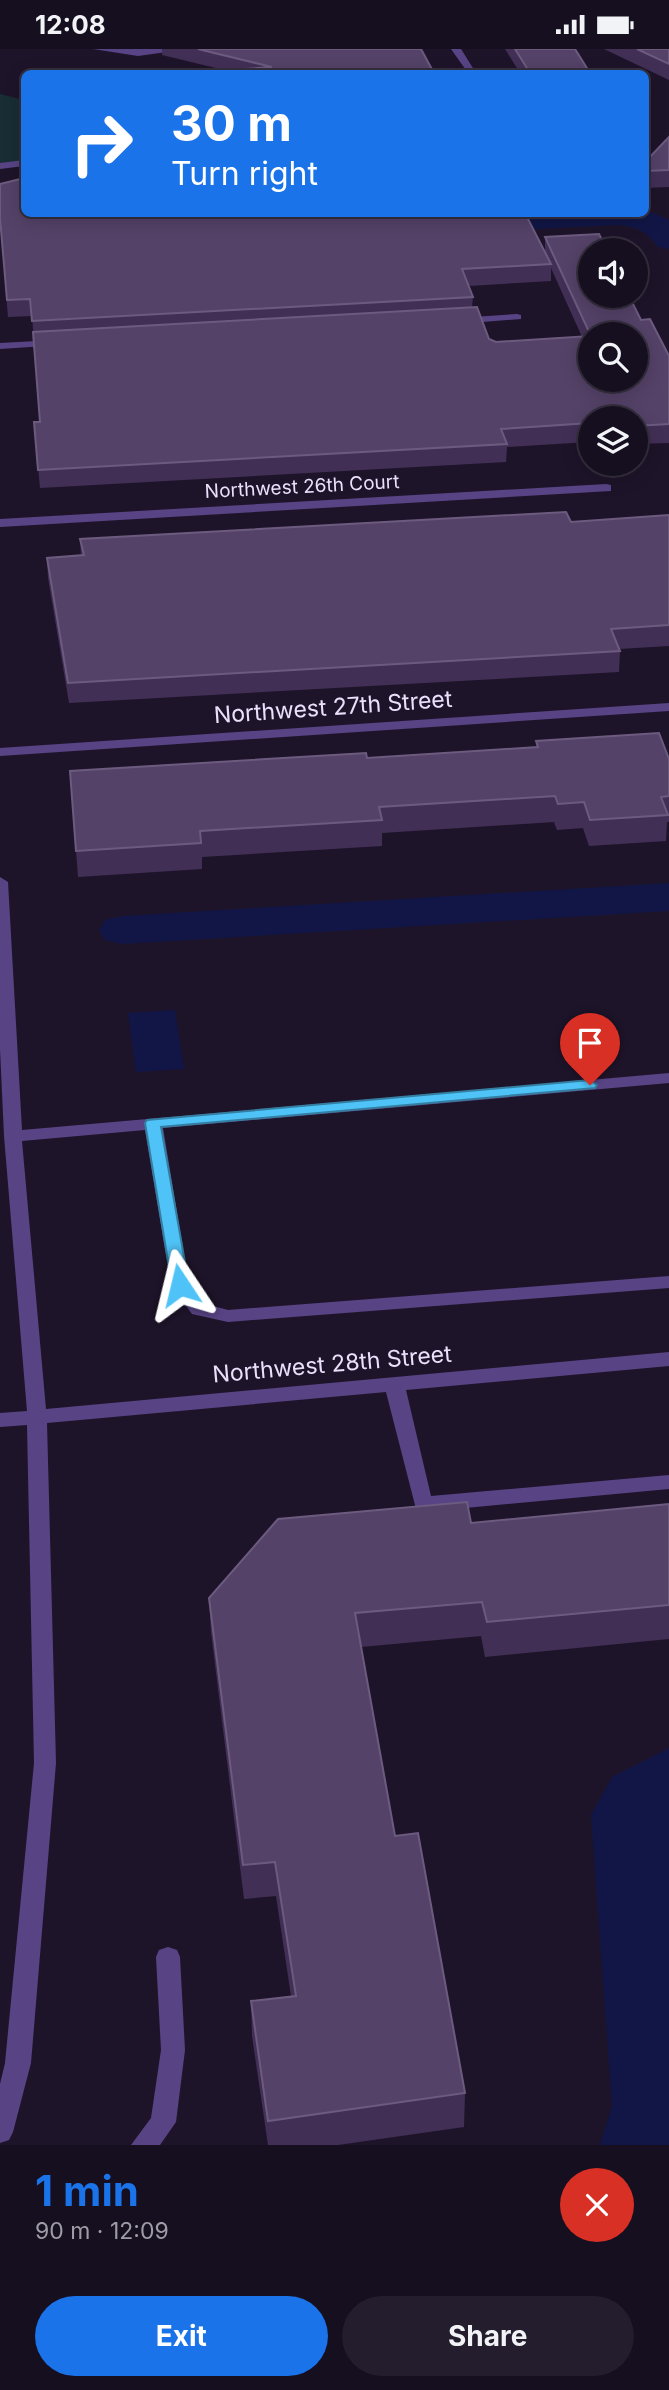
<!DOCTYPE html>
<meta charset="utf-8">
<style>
body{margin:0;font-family:Inter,sans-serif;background:#231d2d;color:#f1f3f6;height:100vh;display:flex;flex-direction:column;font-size:26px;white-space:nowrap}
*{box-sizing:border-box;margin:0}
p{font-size:23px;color:#9e9ca5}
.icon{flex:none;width:38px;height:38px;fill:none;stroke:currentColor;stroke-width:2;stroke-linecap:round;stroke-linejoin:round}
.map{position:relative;height:2096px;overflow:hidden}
.panel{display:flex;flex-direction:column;background:#160f20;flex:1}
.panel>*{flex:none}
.guide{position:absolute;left:21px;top:21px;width:628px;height:147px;border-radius:10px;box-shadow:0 4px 18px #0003,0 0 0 2px #352f3e;background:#1a73e8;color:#fff;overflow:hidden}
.controls{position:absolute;left:578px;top:189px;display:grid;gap:14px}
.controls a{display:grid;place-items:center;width:70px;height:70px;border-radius:50%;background:#160f20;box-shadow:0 4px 18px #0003,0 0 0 2px #352f3e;font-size:35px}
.pin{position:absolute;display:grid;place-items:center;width:60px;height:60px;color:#fff;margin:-72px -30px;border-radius:50% 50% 50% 0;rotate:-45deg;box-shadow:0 0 7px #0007}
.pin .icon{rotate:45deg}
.me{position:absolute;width:77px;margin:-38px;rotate:350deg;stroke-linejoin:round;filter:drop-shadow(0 0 5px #0008)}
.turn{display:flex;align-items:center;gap:24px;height:147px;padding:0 35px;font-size:32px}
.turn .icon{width:91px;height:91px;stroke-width:2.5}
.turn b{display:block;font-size:49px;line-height:60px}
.round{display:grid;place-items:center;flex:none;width:74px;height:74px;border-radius:37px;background:#231d2d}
.summary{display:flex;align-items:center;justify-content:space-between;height:119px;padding:0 35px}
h1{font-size:42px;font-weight:700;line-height:52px;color:#1a73e8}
.cta{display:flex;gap:14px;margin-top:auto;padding:14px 35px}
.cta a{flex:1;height:80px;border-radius:42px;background:#1a73e8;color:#fff;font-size:28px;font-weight:700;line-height:80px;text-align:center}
.cta a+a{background:#231d2d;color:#f1f3f6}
.status{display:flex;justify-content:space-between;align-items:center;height:49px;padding:0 35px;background:#160f20;direction:ltr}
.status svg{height:19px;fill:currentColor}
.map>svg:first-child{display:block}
.green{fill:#182d34}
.water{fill:#111646}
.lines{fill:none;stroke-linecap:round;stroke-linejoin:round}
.canal{fill:#111646;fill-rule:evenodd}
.minor{fill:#584485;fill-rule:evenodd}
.wall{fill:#422f56;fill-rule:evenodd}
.building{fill:#544268;stroke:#6c5b7f;stroke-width:2}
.route{fill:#4fc3f7;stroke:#337fa1;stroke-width:2}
.labels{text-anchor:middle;stroke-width:6;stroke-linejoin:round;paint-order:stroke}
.far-street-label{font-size:19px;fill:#ebe0fc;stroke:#1e142a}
.street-label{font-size:23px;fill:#ebe0fc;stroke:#1e142a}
</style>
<div class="status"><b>12:08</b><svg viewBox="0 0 49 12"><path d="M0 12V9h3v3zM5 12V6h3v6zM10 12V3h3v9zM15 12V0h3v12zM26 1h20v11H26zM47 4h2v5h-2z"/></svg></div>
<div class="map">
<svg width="669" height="2096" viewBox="0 0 669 2096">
<rect width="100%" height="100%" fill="#1e142a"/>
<!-- green -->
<path class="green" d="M 0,45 L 24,51 L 24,114 L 0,117 Z"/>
<!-- water -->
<path class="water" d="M 175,961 L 184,1020 L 136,1023 L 128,964 Z
M 669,1699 L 669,2096 L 600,2096 L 612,2057 L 591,1766 L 612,1728 Z"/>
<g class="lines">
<!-- canal -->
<path class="canal" d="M 646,161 L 669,171 L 669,200 L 658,198 C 646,181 637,178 617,176 L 459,184 L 448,182 L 443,175 L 448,168 L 459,166 L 646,164 Z
M 669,834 L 669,862 L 122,895 L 105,891 L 99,881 L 105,871 L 122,867 Z"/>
<!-- minor -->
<path class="minor" d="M 93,0 L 188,0 L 138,7 Z
M 451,0 L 461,0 L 476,24 L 468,24 Z
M 24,111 L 24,117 L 0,120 L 0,114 Z
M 517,265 L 521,266 L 521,270 L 458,275 L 452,272 L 458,269 Z
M 56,291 L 60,292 L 60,296 L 0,300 L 0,294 Z
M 606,435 L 611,436 L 611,442 L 0,478 L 0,470 Z
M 669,654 L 669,662 L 0,707 L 0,699 Z
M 0,828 L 8,833 L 22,1081 L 669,1024 L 669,1034 L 163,1079 L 189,1235 L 206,1255 L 228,1261 L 669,1227 L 669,1239 L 228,1273 L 192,1265 L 171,1236 L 145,1081 L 22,1092 L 46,1360 L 669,1303 L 669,1317 L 406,1341 L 431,1447 L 669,1426 L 669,1440 L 423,1463 L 416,1460 L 386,1343 L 47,1374 L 56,1714 L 31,2014 L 13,2083 L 9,2091 L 0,2094 L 0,2035 L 5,2014 L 34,1714 L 27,1376 L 0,1378 L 0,1364 L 27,1362 L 4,1087 L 0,1000 Z
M 168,1898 L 177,1901 L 180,1908 L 185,2001 L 176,2073 L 160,2096 L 131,2096 L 151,2069 L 161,2001 L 156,1908 L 159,1901 Z"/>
</g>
<!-- wall -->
<path class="wall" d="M 162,0 L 421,0 L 434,24 L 224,21 L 162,6 Z
M 505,0 L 575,0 L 590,24 L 520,24 Z
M 604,0 L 669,0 L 669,31 Z
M 669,88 L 669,138 L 646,139 L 646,111 L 646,112 Z
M 0,170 L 545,202 L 545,188 L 641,271 L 669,307 L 669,394 L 635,395 L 635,369 L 590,369 L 590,394 L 589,393 L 507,398 L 506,413 L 40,439 L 34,373 L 40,373 L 32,267 L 8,268 ZM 551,219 L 582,288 L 496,293 L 489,290 L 472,258 L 473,248 L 469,237 L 551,232 ZM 590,285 L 635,331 L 590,331 Z
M 669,466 L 669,597 L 619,600 L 620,602 L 619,623 L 69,654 L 48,529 L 47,509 L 81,507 L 80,490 L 571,473 Z
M 536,692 L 669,710 L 669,773 L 667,773 L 666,792 L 589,797 L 583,779 L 557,781 L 554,773 L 382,784 L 382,797 L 202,808 L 202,820 L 78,828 L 70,722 L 367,709 L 536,698 Z
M 669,1455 L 669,1590 L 485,1608 L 481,1587 L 361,1598 L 395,1787 L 465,2044 L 464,2078 L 338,2096 L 268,2096 L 252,1987 L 251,1952 L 291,1947 L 276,1847 L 244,1850 L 211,1583 L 209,1549 L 471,1474 Z"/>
<!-- building -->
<path class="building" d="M 198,0 L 421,0 L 434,24 L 187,24 L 272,18 Z
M 515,0 L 575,0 L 590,24 L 530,24 Z
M 637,0 L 669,0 L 669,15 Z
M 669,88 L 669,121 L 646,122 L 646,111 L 646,112 Z
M 24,129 L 24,164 L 525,164 L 551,215 L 462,220 L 473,248 L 32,272 L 30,250 L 7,251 L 0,169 L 0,135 Z
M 599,185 L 607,201 L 590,201 L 590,247 L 629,247 L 641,271 L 650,270 L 669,307 L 669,375 L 635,377 L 635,369 L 590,369 L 590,374 L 501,380 L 507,395 L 38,421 L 34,373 L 40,373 L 33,283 L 477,258 L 489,290 L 496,293 L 590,287 L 590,331 L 635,331 L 635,285 L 590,285 L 545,188 Z
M 566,463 L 571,473 L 669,466 L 669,576 L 611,580 L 620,602 L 68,634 L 47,509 L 84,506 L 80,490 Z
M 659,684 L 669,710 L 669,747 L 661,748 L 668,766 L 590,771 L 584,753 L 558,755 L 555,747 L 379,758 L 382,771 L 200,782 L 201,794 L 76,802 L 70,722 L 366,704 L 367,709 L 538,698 L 536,692 Z
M 467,1453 L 471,1474 L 669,1455 L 669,1556 L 487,1573 L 482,1553 L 355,1564 L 395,1787 L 418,1784 L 465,2044 L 268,2072 L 251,1952 L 296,1947 L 275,1813 L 243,1816 L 209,1549 L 278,1470 Z"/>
<!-- route -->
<path class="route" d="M 590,1031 L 597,1036 L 595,1039 L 161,1078 L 189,1236 L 180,1242 L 172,1236 L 145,1074 L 147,1071 Z"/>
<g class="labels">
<!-- far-street labels -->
<g class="far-street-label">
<text transform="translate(302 437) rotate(-3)" y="7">Northwest 26th Court</text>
</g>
<!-- street labels -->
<g class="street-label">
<text transform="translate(333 658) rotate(-4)" y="8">Northwest 27th Street</text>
<text transform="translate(332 1315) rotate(-5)" y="8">Northwest 28th Street</text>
</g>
</g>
</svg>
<div class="controls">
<a><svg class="icon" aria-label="sound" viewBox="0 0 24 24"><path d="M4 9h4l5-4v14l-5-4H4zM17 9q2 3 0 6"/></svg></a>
<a><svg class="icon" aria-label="search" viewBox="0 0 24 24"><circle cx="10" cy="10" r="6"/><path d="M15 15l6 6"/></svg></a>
<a><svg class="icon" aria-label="layers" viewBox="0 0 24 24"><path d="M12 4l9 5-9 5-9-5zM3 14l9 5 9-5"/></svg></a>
</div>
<div class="pin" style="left:590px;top:1036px;background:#d93025"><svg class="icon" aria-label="arrive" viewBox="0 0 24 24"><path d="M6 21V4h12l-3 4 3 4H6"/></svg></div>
<svg class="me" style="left:180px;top:1236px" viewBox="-20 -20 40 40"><path d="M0-17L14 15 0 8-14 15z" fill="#4fc3f7" stroke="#fff" stroke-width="4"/></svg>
<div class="guide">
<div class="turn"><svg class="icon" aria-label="right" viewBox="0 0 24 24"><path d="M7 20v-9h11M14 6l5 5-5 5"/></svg><div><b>30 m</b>Turn right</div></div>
</div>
</div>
<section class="panel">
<div class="summary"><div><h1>1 min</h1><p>90 m · 12:09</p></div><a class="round" style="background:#d93025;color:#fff"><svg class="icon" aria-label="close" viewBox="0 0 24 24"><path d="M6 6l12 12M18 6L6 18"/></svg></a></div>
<div class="cta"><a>Exit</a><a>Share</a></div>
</section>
